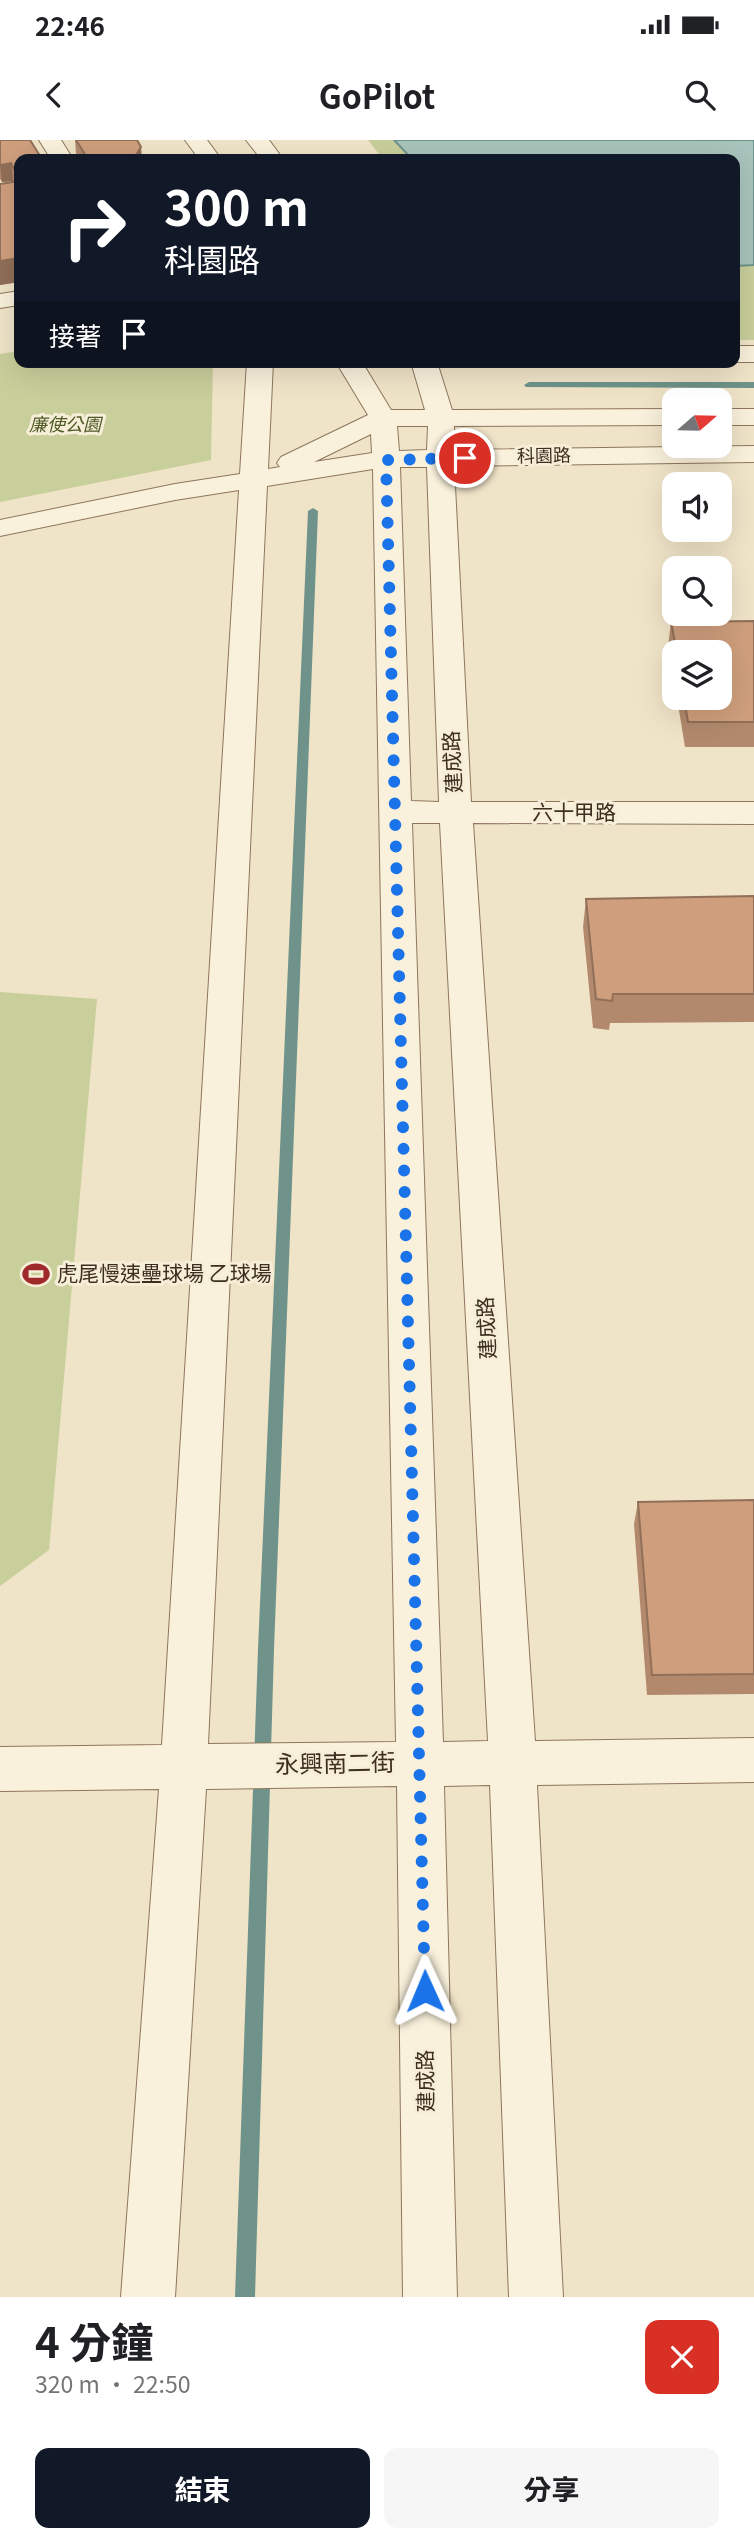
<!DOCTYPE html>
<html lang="zh-TW">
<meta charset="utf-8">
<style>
body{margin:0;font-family:Georgia,"Noto Sans TC",serif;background:#f6f6f6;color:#202124;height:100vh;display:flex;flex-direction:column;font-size:26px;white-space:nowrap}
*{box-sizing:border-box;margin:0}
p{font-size:23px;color:#757577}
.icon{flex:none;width:38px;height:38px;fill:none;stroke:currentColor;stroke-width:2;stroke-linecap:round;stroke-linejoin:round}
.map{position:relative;height:2157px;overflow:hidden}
.details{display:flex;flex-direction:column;background:#fff;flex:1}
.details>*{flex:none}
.banner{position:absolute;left:14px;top:14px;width:726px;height:214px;border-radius:14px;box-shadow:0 7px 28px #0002;background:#111827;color:#fff;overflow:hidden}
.needle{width:46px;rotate:70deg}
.tools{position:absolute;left:662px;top:248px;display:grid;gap:14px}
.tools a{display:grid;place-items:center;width:70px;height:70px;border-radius:14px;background:#fff;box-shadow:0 7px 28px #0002;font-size:35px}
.pin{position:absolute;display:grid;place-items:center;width:60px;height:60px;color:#fff;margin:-30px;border:4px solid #fff;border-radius:50%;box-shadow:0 2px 7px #0007}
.me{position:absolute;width:77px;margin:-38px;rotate:359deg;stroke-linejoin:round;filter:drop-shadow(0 0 5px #0008)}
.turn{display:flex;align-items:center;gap:24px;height:147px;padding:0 35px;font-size:32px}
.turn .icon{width:91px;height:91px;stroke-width:2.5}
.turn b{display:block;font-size:49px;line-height:60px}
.then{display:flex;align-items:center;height:66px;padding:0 35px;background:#0003;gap:14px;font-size:26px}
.round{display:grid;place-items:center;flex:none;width:74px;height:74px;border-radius:14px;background:#f6f6f6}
.headline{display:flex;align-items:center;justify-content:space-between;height:119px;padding:0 35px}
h1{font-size:42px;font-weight:700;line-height:52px}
.cta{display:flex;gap:14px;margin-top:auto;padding:14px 35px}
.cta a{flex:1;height:80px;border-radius:14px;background:#111827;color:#fff;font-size:28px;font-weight:700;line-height:80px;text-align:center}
.cta a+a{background:#f6f6f6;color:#202124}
.status{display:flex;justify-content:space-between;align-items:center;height:49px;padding:0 35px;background:#fff;direction:ltr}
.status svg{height:19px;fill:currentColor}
header{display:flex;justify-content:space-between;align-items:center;height:91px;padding:0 35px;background:#fff;font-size:32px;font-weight:700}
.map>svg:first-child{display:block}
.green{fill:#c9cf9b}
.water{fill:#a9c4bc;stroke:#6f938a;stroke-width:2}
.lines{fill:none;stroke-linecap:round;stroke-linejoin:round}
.stream{fill:#6f938a;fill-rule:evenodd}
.minor-casing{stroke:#8d765c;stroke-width:2}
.minor{fill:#faf1dc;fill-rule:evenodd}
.wall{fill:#b2896c}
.shaded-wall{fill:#916f58}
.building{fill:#cf9f7d;stroke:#916f58;stroke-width:2}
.route{stroke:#1a73e8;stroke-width:12;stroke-dasharray:0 21.6}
.labels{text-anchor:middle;stroke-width:6;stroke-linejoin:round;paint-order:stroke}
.far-park-label{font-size:18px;font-style:italic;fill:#4d5a26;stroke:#f7eed8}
.far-street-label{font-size:18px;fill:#3d2e20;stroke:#f7eed8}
.street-label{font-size:21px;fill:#3d2e20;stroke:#f7eed8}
.poi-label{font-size:21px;fill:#3d2e20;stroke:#f7eed8;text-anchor:start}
.near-street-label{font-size:24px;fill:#3d2e20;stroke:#f7eed8}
</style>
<div class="status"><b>22:46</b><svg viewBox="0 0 49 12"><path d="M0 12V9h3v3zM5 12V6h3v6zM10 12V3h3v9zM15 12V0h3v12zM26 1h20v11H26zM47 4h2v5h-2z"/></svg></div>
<header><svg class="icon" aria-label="back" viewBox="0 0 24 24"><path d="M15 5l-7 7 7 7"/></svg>GoPilot<svg class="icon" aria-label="search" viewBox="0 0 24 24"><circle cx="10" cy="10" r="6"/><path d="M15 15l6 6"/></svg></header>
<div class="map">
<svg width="754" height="2157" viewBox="0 0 754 2157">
<rect width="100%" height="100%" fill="#f0e4c8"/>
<!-- green -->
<path class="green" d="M 368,0 L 754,0 L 754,200 L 735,200 L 735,19 L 383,19 Z
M 19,211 L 19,222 L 213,222 L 211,320 L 0,362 L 0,214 Z
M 0,852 L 97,859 L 49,1410 L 0,1446 Z"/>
<!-- water -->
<path class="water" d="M 394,0 L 754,0 L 754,125 L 735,126 L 735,19 L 412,19 Z"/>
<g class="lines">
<!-- stream -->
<path class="stream" d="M 529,242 L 754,242 L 754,248 L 526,247 L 524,245 Z
M 313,368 L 318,371 L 274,1509 L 255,2157 L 235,2157 L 258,1509 L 308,371 Z"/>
<defs>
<path id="minor" d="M 39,0 L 61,0 L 73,19 L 51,19 Z
M 185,0 L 207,0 L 221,19 L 199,19 Z
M 246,0 L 269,0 L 283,19 L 261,19 Z
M 19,151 L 19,165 L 0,168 L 0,154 Z
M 735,206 L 754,206 L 754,222 L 735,222 Z
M 247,222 L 273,222 L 268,329 L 280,327 L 277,323 L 281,317 L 368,275 L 336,222 L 362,222 L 391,270 L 425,270 L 411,222 L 437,222 L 452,270 L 674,269 L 674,285 L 454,286 L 454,310 L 754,306 L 754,322 L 454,326 L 471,662 L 754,662 L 754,684 L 473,683 L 535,1601 L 754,1598 L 754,1642 L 537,1645 L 563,2157 L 509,2157 L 490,1645 L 444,1646 L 457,2157 L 403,2157 L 397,1646 L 206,1649 L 175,2157 L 121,2157 L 159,1649 L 0,1651 L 0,1607 L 162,1605 L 239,350 L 175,360 L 0,396 L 0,380 L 175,344 L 240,334 ZM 397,286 L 428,286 L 427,310 L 399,311 ZM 371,294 L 372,313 L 314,322 ZM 400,327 L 427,327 L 439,662 L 411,661 ZM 373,329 L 396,1602 L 208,1604 L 267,346 ZM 412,683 L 440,683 L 488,1601 L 443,1602 Z
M 719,269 L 754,269 L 754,285 L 719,285 Z"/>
</defs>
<!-- minor casing -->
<use href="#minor" class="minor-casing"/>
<!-- minor -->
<use href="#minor" class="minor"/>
</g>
<!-- wall -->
<path class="wall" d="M 0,0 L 19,19 L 19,142 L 0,145 L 0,44 L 14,42 L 13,41 L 2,42 L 0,39 Z
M 75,0 L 137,0 L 142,19 L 79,19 L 76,14 Z
M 754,481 L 754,607 L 685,607 L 677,558 L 719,558 L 719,513 L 674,513 L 674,540 L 668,507 L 671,482 Z
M 754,756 L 754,882 L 610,883 L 609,890 L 593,888 L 583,787 L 586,759 Z
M 754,1360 L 754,1554 L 647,1555 L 634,1384 L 638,1362 Z"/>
<!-- shaded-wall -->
<path class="shaded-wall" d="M 141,7 L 142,19 L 113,19 Z
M 11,23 L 13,41 L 2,42 L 0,25 Z
M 15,31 L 19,31 L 19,48 L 18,49 Z
M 19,118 L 19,142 L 0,145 L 0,121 Z"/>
<!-- building -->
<path class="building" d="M 0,0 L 30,0 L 42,19 L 19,19 L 19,31 L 15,31 L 11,23 L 0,25 Z
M 76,0 L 137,0 L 141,7 L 136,15 L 113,19 L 88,19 Z
M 19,41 L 19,118 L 0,121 L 0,44 Z
M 754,481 L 754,582 L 688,582 L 684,558 L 719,558 L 719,513 L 677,513 L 671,482 Z
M 754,756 L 754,854 L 613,854 L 612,861 L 596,859 L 586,759 Z
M 754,1360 L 754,1534 L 652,1535 L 638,1362 Z"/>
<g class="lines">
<!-- route -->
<path class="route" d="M 425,1851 L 386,320 L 465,318"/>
</g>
<!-- icons -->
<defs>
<symbol id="stadium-bare" viewBox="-9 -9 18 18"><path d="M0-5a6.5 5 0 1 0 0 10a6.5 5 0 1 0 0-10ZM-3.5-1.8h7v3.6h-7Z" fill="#9e2a2b" stroke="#f7eed8" stroke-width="2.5" paint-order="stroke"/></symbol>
</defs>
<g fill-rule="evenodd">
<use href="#stadium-bare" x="17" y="1115" width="38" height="38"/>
</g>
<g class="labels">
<!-- far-park labels -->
<g class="far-park-label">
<text x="65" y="291">廉使公園</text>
</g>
<!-- far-street labels -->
<g class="far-street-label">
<text transform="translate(544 316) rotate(-1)" y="6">科園路</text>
</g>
<!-- street labels -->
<g class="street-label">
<text transform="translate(453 622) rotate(-93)" y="7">建成路</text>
<text x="574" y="680">六十甲路</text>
<text transform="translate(487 1188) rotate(-93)" y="7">建成路</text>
<text transform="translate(426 1941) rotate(-91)" y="7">建成路</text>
</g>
<!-- poi labels -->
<g class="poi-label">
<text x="57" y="1141">虎尾慢速壘球場 乙球場</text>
</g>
<!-- near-street labels -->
<g class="near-street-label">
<text transform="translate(335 1624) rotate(-1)" y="8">永興南二街</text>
</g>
</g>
</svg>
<div class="tools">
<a><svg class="needle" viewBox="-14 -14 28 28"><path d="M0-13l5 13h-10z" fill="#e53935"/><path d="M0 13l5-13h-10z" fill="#757577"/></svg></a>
<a><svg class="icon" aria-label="sound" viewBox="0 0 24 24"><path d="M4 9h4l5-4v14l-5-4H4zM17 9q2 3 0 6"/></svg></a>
<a><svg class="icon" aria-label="search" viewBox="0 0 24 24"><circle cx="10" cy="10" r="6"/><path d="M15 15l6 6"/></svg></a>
<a><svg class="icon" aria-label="layers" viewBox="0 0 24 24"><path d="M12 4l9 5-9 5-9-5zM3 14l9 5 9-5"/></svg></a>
</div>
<div class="pin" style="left:465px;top:318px;background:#d93025"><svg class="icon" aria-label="arrive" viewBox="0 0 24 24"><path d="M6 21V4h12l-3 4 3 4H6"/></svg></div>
<svg class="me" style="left:425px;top:1851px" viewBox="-20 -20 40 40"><path d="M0-17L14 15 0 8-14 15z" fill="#1a73e8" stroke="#fff" stroke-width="4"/></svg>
<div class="banner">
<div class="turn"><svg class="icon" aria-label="right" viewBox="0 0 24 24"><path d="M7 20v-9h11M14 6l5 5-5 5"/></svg><div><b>300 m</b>科園路</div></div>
<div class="then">接著<svg class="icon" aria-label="arrive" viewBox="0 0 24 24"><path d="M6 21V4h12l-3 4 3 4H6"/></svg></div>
</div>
</div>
<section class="details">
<div class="headline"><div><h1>4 分鐘</h1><p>320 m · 22:50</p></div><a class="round" style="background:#d93025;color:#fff"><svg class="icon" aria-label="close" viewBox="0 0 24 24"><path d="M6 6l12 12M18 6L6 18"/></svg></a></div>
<div class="cta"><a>結束</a><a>分享</a></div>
</section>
